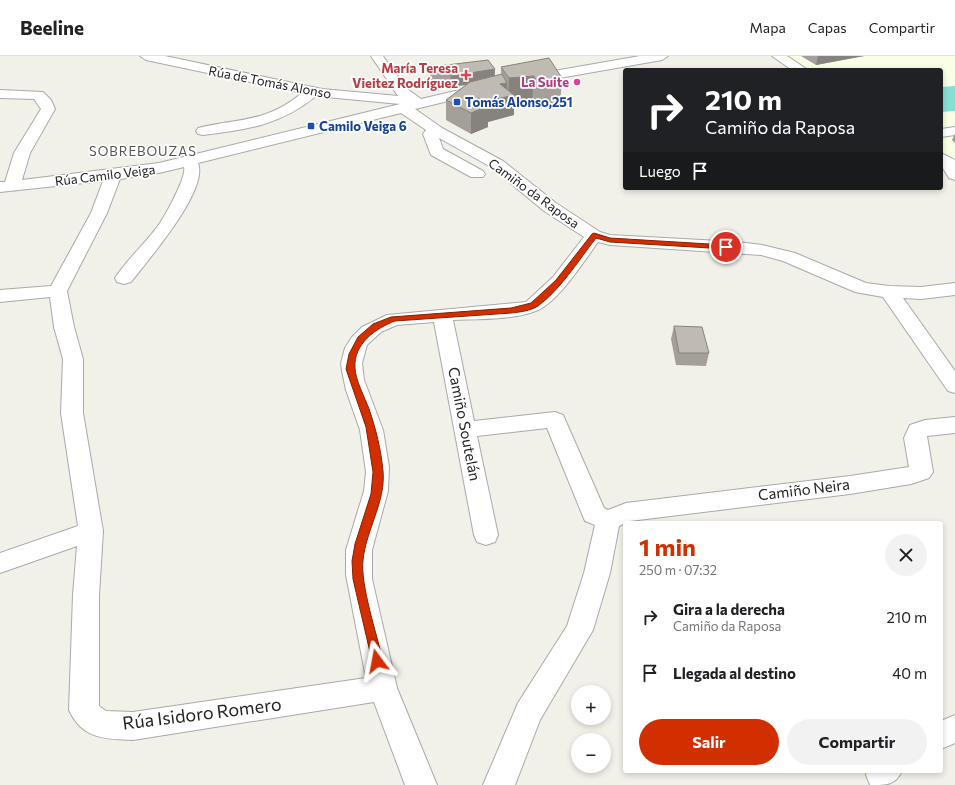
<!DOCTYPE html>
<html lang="es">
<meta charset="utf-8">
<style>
body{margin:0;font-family:Commissioner,sans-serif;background:#f2f2f2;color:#202124;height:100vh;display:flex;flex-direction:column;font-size:15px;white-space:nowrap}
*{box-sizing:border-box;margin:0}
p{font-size:13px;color:#757577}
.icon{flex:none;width:22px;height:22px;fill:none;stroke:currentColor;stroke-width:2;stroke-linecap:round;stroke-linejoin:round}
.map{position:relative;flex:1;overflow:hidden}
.drawer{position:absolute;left:623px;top:465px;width:320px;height:252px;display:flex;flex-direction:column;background:#fff;border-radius:4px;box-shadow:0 2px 6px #0003}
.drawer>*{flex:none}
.hud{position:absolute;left:623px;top:12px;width:320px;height:122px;border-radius:4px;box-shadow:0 2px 6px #0003;background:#202124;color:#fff;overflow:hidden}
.fabs{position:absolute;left:571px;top:629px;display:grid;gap:8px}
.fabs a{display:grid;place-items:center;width:40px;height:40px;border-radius:50%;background:#fff;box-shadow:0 2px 6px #0003;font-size:20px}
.pin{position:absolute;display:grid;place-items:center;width:34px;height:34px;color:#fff;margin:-17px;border:2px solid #fff;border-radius:50%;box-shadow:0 1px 4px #0007}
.me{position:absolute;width:44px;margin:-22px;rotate:347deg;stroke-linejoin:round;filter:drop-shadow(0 0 3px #0008)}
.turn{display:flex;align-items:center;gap:14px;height:84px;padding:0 16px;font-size:18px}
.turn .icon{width:52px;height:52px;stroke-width:2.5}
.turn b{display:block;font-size:28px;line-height:34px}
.then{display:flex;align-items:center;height:38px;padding:0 16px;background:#0003;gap:8px;font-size:15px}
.round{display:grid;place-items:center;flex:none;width:42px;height:42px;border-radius:21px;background:#f2f2f2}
.overview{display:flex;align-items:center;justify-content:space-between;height:68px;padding:0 16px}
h1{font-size:24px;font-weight:700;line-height:30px;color:#d22f01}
.action{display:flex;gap:8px;margin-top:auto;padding:8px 16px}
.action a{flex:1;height:46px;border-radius:24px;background:#d22f01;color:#fff;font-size:16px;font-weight:700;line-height:46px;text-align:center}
.action a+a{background:#f2f2f2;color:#202124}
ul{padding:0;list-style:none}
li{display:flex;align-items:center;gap:12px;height:56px;padding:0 16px}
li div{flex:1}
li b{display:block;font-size:15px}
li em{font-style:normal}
header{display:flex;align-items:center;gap:24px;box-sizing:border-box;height:56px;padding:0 20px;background:#fff;border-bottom:1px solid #e0e0e0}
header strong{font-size:19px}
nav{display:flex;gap:22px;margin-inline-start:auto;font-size:14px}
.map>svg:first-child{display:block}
.education{fill:#f9ffe4}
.pitch{fill:#88dfd1}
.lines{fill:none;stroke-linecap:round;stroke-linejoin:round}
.minor-casing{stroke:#a9a9a9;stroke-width:2}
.minor{fill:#fff;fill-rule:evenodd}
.wall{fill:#a4a099}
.shaded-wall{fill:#86827d}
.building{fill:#bfbab2;stroke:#86827d}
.route{fill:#d22f01;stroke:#881f01}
.health-dot{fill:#e0444e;stroke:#fff;stroke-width:1.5}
.hotel-dot{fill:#d1479c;stroke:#fff;stroke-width:1.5}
.transit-dot{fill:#1a4fb4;stroke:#fff;stroke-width:1.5}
.labels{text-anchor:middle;stroke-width:3.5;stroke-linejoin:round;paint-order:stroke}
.far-health-label{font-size:13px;font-weight:bold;fill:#be3a42;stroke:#fff;text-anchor:end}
.far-street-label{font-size:13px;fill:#222;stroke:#fff}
.far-hotel-label{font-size:13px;font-weight:bold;fill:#b23c85;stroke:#fff;text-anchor:end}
.far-transit-label{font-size:13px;font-weight:bold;fill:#164399;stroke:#fff;text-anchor:start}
.far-neighbourhood-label{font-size:13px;letter-spacing:1px;fill:#555;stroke:#fff}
.street-label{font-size:15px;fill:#222;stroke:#fff}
.near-street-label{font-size:18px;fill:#222;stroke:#fff}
</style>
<header>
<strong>Beeline</strong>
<nav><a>Mapa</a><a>Capas</a><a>Compartir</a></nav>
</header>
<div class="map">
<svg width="955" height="729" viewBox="0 0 955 729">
<rect width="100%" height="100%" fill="#f2f1e9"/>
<!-- education -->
<path class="education" d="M 786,0 L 955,0 L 955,105 L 941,96 L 941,14 L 809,14 Z"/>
<!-- pitch -->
<path class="pitch" d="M 955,30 L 955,55 L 941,56 L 941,31 Z"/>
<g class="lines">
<defs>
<path id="minor" d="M 140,0 L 165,0 L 322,33 L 398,40 L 371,0 L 383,0 L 406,32 L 421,43 L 481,29 L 486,30 L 488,33 L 486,36 L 415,53 L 442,72 L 503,105 L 556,147 L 600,176 L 610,179 L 738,186 L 762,189 L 795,197 L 866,227 L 889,230 L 921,231 L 955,227 L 955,239 L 921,243 L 903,242 L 955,315 L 955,337 L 948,335 L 883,241 L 855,236 L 783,205 L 761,199 L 610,189 L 598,186 C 584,205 559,245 538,254 C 517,264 476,263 453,264 L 474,365 L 555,356 L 563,359 L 604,452 L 608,454 L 626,447 L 850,420 L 909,411 L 904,382 L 910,369 L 925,364 L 955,361 L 955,377 L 927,380 L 933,416 L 929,422 L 911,428 L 850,438 L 630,465 L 619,470 L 610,517 L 593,574 L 540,664 L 515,729 L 483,729 L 518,647 L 567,570 L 584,517 L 595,469 L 585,465 L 582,458 L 547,372 L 477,380 L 498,479 L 495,486 L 486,489 L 477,486 L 474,479 L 434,266 L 397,269 L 381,276 L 367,289 L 362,307 L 364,324 L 383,374 L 389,411 L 388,435 L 372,494 L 372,523 L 397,632 L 437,729 L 405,729 L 374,646 L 133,684 C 105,683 82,683 69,654 L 73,539 L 77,490 L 0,517 L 0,497 L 78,470 L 61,357 L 63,303 L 54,271 L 50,241 L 0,246 L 0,234 L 51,230 L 91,157 L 103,125 L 0,136 L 0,126 L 5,126 L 14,97 L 41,53 L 34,43 L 0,42 L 0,34 L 43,36 L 51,44 L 55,53 L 30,97 L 22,124 L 159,107 L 400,48 L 316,40 C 281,69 246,74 203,79 L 198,78 L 196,75 L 198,72 C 239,62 266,67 302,37 L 146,4 ZM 401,57 L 426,74 L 423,78 L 431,99 L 471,121 L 483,121 L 485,118 L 483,115 L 443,93 L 439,82 L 491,111 L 544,155 L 584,181 L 553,221 L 526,246 L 387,259 L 362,271 L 352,281 L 345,292 L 341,307 L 342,315 L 346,334 L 360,374 L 366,416 L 364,435 L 346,494 L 346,519 L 366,622 L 133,656 L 106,655 L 99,650 L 99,539 L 103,475 L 83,357 L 83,303 L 74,271 L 67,235 L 107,157 L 120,123 L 159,117 L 184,111 C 187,120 166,158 160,167 C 147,186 128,202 115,222 L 117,226 L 124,228 L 131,226 C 148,204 209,134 198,107 Z
M 640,0 L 668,0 L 662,4 L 531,27 L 526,26 L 524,23 L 526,20 L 531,19 Z
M 772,0 L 787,0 L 808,14 L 792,14 Z
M 955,71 L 955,79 L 941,81 L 941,73 Z
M 941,97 L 955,104 L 955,124 L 949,122 L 941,109 Z
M 955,659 L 955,687 L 941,693 L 941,665 Z
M 867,715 L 902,715 C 895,729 888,729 870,729 L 866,719 Z"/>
</defs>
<!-- minor casing -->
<use href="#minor" class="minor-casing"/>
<!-- minor -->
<use href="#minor" class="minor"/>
</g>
<!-- wall -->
<path class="wall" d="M 801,0 L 864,0 L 816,9 Z
M 430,11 L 495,13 L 495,20 L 501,19 L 501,11 L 562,22 L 560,49 L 542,50 L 534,49 L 532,46 L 514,48 L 514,59 L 488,66 L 488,71 L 471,78 L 446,64 L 446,44 L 466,29 L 451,31 L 444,26 L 432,25 L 430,22 Z
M 955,77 L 955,87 L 952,84 Z
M 674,270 L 709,297 L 706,310 L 676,309 L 671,283 Z"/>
<!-- shaded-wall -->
<path class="shaded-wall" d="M 818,0 L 864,0 L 816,9 Z
M 495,13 L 494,24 L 451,31 L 451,20 Z
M 534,20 L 532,46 L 514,48 L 514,59 L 488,66 L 488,71 L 471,78 L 471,57 L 475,44 L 478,42 L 478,54 L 484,52 L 484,46 L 500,28 L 507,27 L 507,41 L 508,40 L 509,22 Z"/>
<!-- building -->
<path class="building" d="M 549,2 L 562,22 L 543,24 L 535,23 L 534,20 L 509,22 L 501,11 Z
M 488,4 L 495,13 L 451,20 L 444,16 L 432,14 L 430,11 Z
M 502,18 L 507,27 L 500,28 L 514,39 L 484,46 L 478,42 L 475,44 L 488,50 L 471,57 L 446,44 L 470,26 Z
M 674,270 L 702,271 L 709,297 L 679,297 Z"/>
<!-- route -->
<path class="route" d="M 594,177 L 610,182 L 726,189 L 730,191 L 726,193 L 610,186 L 596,182 C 578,205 561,233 538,250 C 530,255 520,256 511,257 L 395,265 C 376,272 353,288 355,312 C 355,323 365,342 369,353 C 376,373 381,394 383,415 C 386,445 366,474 363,504 C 360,528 377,579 383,605 L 381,609 L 377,610 L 373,609 L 353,523 L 352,505 L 355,488 L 371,438 L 373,416 L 366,371 L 346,313 L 349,298 L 358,281 L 373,268 L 391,261 L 511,252 L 531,247 L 556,224 L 592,178 Z"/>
<!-- markers -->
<path class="health-dot" d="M464 13h4v4h4v4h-4v4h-4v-4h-4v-4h4z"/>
<circle class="hotel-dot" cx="577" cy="26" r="4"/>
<g class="transit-dot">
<rect x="453" y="42" width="8" height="8" rx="2"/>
<rect x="307" y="66" width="8" height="8" rx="2"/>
</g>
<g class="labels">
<!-- far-health labels -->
<g class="far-health-label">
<text x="458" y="17">María Teresa<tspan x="458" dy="15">Vieitez Rodríguez</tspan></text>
</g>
<!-- far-street labels -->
<g class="far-street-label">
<text transform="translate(270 26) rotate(11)" y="5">Rúa de Tomás Alonso</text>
<text transform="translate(105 119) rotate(-7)" y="5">Rúa Camilo Veiga</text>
<text transform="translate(534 137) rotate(36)" y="5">Camiño da Raposa</text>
</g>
<!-- far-hotel labels -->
<g class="far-hotel-label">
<text x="569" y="31">La Suite</text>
</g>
<!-- far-transit labels -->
<g class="far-transit-label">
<text x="465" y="51">Tomás Alonso,251</text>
<text x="319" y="75">Camilo Veiga 6</text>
</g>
<!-- far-neighbourhood labels -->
<g class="far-neighbourhood-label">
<text x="143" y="100">SOBREBOUZAS</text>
</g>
<!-- street labels -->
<g class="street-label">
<text transform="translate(464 368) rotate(79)" y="5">Camiño Soutelán</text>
<text transform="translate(804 434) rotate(-7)" y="5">Camiño Neira</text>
</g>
<!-- near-street labels -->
<g class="near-street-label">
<text transform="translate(202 658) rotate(-7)" y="6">Rúa Isidoro Romero</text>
</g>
</g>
</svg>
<div class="fabs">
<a>+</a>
<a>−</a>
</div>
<div class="pin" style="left:726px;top:191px;background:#d93025"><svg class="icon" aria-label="arrive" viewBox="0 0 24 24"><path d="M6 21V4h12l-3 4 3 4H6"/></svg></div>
<svg class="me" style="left:377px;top:605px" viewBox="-20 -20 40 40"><path d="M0-17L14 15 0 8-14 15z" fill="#d22f01" stroke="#fff" stroke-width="4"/></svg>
<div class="hud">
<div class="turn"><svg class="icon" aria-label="right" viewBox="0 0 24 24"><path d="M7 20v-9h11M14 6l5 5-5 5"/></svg><div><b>210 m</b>Camiño da Raposa</div></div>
<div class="then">Luego<svg class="icon" aria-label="arrive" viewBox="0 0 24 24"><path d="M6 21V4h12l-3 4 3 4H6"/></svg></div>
</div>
<section class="drawer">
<div class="overview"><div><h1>1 min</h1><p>250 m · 07:32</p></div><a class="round"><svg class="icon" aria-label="close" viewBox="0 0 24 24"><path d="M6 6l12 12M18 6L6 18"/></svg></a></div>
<ul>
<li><svg class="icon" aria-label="right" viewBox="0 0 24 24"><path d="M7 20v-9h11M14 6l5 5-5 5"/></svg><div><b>Gira a la derecha</b><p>Camiño da Raposa</p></div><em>210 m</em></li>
<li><svg class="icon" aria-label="arrive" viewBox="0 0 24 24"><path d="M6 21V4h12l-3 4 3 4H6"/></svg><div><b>Llegada al destino</b></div><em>40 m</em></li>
</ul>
<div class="action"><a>Salir</a><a>Compartir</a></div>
</section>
</div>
